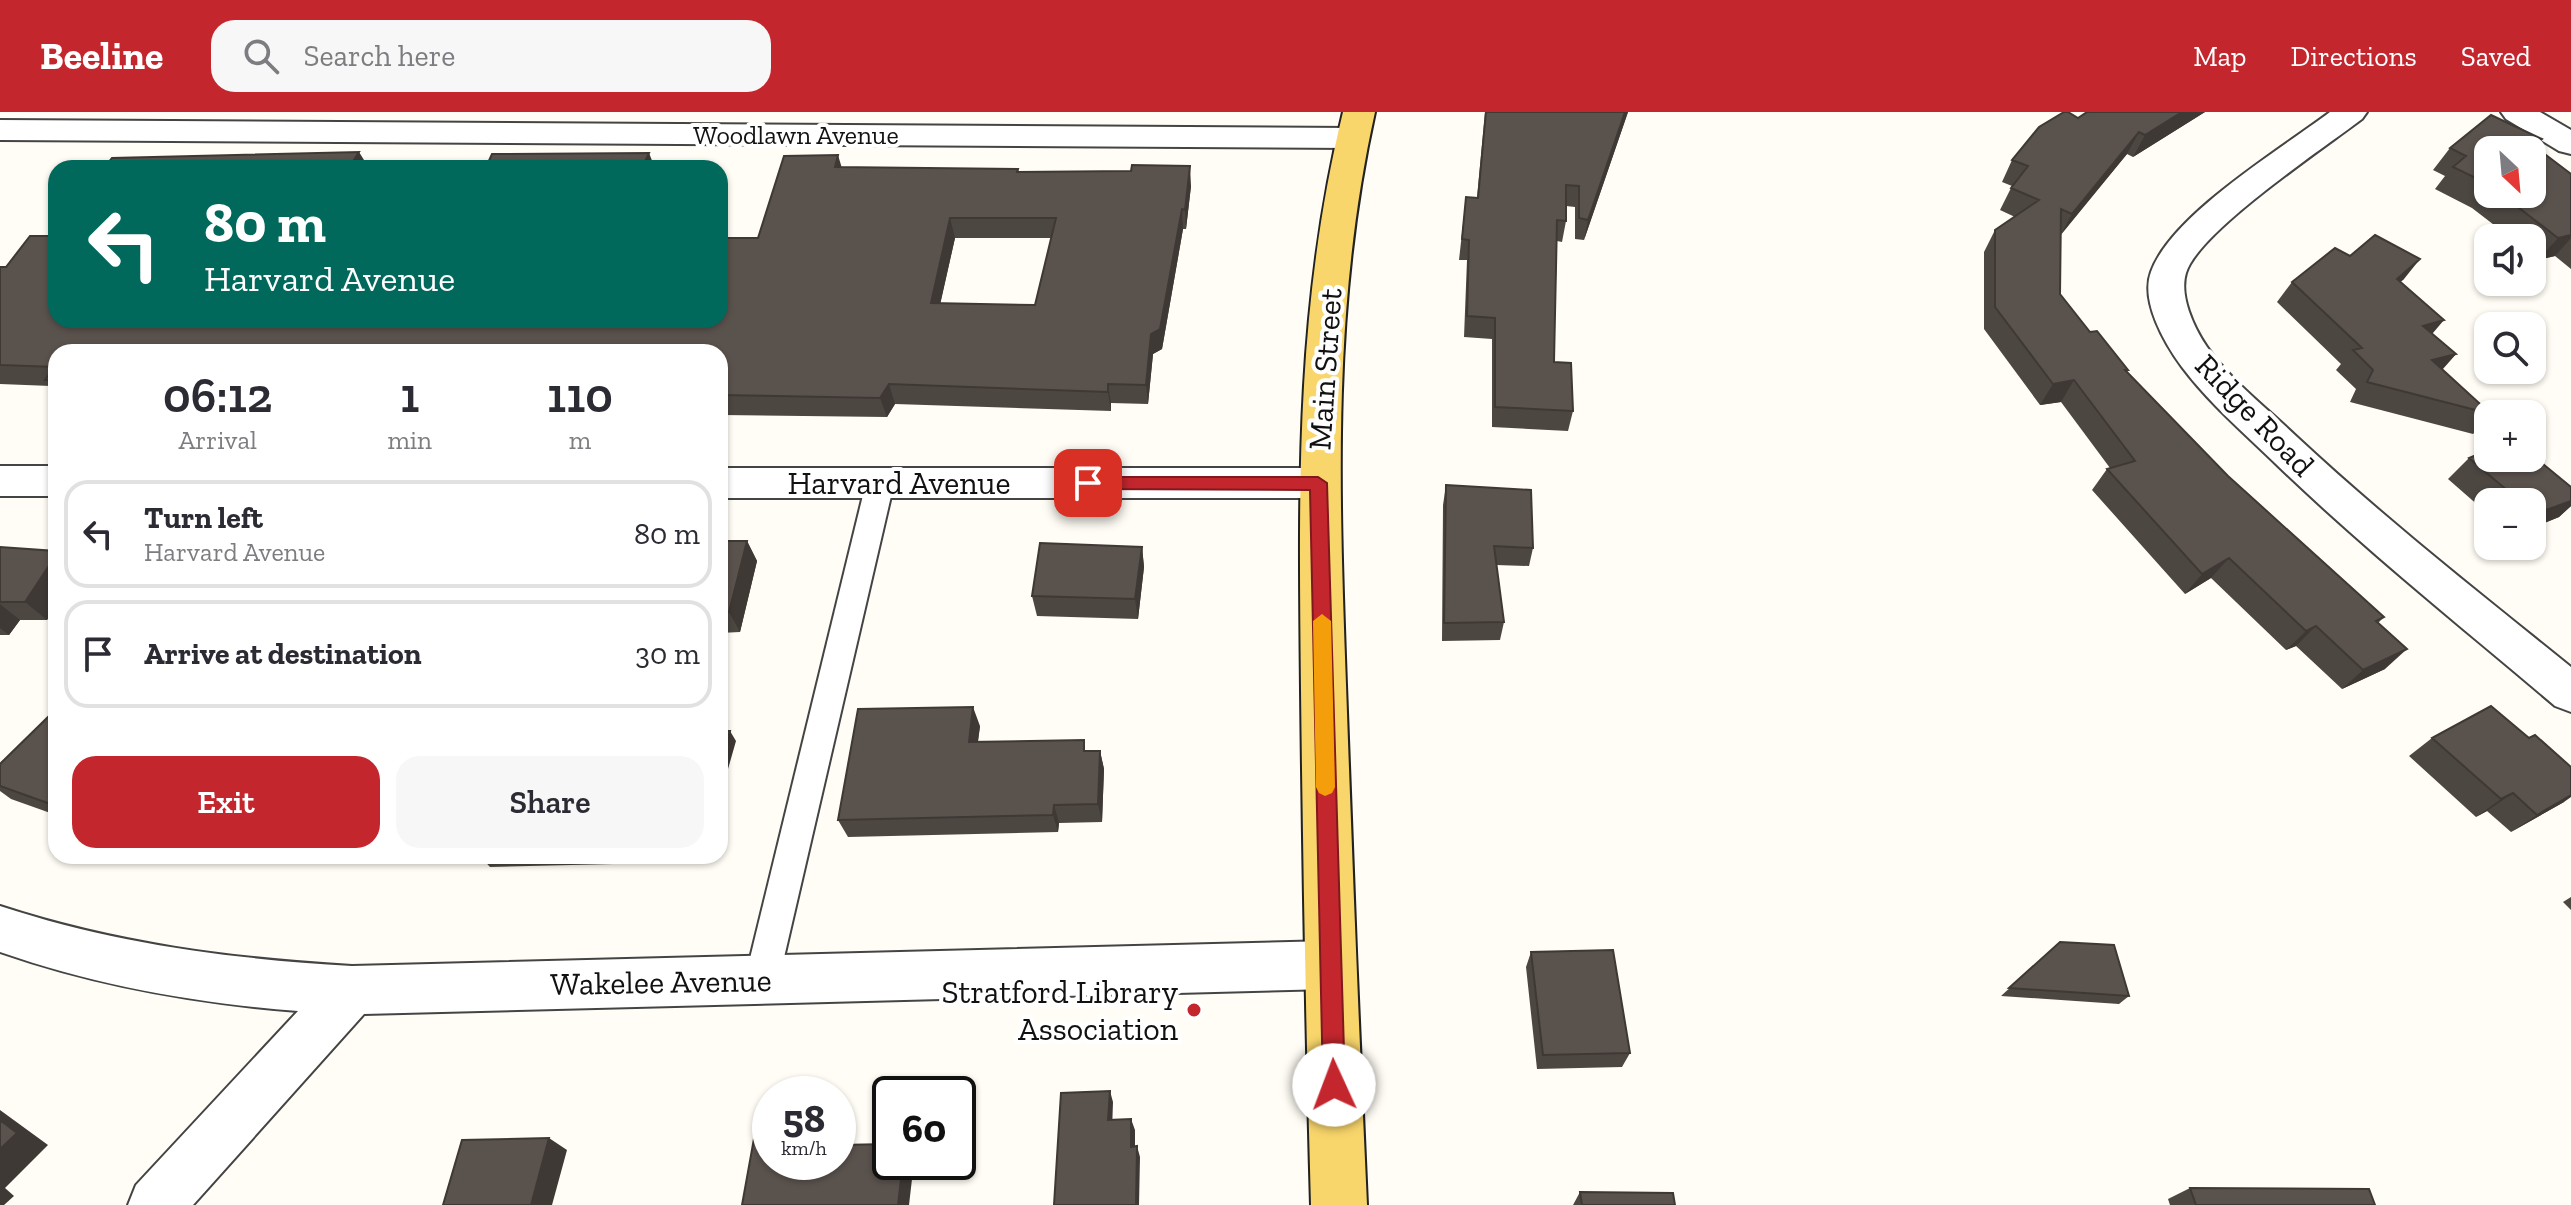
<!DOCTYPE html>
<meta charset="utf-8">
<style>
body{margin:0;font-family:"Zilla Slab",serif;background:#f7f7f7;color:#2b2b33;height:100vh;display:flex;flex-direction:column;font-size:30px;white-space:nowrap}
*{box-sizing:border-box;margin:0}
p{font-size:26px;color:#7c7c81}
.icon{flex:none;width:44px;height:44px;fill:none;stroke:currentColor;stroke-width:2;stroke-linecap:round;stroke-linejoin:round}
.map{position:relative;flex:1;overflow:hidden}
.drawer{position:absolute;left:48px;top:232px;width:680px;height:520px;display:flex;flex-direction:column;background:#fff;border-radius:24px;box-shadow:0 2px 6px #0004}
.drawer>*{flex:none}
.hud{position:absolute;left:48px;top:48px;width:680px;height:168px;border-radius:24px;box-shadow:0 2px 6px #0004;background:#00695c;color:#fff;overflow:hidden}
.needle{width:52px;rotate:154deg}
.controls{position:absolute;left:2474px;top:24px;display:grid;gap:16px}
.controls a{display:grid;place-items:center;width:72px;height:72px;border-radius:16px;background:#fff;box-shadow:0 2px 6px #0004;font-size:40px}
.speed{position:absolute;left:752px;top:964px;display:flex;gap:16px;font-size:40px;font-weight:700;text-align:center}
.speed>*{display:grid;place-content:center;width:104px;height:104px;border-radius:50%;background:#fff;box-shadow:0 2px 6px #0004;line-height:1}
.speed small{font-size:20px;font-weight:400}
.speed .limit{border:4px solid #111;border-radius:12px;background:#fff;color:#111}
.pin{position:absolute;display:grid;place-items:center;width:68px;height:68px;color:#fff;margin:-34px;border-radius:16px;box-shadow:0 4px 12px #0006}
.me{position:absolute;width:88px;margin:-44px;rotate:358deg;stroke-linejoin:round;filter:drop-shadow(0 0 6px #0008)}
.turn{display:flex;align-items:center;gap:28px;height:168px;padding:0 24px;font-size:36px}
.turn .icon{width:104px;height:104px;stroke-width:2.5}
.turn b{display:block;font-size:56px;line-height:68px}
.eta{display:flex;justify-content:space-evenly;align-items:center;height:136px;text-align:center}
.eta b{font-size:48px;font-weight:600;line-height:56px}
.action{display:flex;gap:16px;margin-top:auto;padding:16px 24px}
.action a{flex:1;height:92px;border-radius:24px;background:#c4262e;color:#fff;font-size:32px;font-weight:600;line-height:92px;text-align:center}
.action a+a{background:#f7f7f7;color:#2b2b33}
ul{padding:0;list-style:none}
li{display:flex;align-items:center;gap:24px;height:108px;margin:0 16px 12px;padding:0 8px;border:4px solid #e1e1e2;border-radius:24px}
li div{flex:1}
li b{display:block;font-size:30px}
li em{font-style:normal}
header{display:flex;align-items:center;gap:48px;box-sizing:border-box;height:112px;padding:0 40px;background:#c4262e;color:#fff}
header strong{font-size:38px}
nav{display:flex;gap:44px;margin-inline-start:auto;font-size:28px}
.search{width:560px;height:72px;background:#f7f7f7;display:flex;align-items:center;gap:20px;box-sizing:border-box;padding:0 28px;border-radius:24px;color:#7c7c81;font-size:30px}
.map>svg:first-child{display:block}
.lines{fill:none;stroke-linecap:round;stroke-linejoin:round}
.service-casing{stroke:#444;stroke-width:4}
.minor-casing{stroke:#444;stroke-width:4}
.primary-casing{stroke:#222;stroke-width:4}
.service{fill:#fff;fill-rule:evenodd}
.minor{fill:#fff;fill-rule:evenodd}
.primary{fill:#f9d66b;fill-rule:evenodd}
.wall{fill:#4d4742;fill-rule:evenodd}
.shaded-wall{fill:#3f3936}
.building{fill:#5a524d;stroke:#3f3936;stroke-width:2;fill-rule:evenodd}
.route{fill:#c4262e;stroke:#7f191e;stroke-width:2}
.slow{fill:#f59e0b}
.poi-dot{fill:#c4262e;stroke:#fff;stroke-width:3}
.labels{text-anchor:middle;stroke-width:8;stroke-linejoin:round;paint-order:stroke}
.far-street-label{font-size:26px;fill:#111;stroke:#fff}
.street-label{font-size:32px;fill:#111;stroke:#fff}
.poi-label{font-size:32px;fill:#111;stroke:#fff;text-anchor:end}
</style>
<header>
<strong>Beeline</strong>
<div class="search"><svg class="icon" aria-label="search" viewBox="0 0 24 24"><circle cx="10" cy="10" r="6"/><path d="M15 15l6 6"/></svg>Search here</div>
<nav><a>Map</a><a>Directions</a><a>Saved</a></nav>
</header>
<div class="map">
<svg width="2571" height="1093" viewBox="0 0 2571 1093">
<rect width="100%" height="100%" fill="#fffdf5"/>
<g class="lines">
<defs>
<path id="service" d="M 880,361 L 890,364 L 894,371 L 779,867 L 774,879 L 762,883 L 750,879 L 745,867 L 866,371 L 870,364 Z"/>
<path id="minor" d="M 2330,0 L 2367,0 L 2362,7 C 2324,36 2198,120 2186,161 C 2179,184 2194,216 2207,235 C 2231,269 2267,296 2297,325 C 2384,406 2478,480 2571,555 L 2571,600 L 2555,594 C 2461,514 2364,437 2275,351 C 2243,320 2209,291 2182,255 C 2165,232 2140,189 2151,160 C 2171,103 2281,37 2330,0 Z
M 2501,0 L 2540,0 L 2571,18 L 2571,42 L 2559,39 L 2506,7 Z
M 0,8 L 1352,16 L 1364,19 L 1368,26 L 1364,33 L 1352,36 L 0,28 Z
M 0,354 L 56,354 L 56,384 L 0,384 Z
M 720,356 L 1318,356 L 1332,360 L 1338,371 L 1332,382 L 1318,386 L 720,386 Z
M 0,794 C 116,832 231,847 352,854 L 1330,829 L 1348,836 L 1355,853 L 1348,870 L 1330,877 L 364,902 L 193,1093 L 128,1093 L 136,1073 L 298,899 C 195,891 98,874 0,840 Z"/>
<path id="primary" d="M 1343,0 L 1375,0 C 1332,194 1339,376 1346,573 C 1352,746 1359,920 1367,1093 L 1311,1093 C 1306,921 1303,750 1301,578 C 1299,378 1295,197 1343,0 Z"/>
</defs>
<!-- service casing -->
<use href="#service" class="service-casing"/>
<!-- minor casing -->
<use href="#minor" class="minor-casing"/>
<!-- primary casing -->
<use href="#primary" class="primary-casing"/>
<!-- service -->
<use href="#service" class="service"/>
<!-- minor -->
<use href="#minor" class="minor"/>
<!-- primary -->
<use href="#primary" class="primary"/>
</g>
<!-- wall -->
<path class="wall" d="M 1485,0 L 1628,0 L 1584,128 L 1575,127 L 1575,95 L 1566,94 L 1566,109 L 1562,130 L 1557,129 L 1554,250 L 1573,299 L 1568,319 L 1492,315 L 1492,227 L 1464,225 L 1467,148 L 1459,148 L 1466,85 L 1477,86 Z
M 2087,0 L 2205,0 L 2133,45 L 2127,42 L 2061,122 L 2060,182 L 2090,220 L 2128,258 L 2127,260 L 2228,364 L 2384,505 L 2378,511 L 2385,557 L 2342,577 L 2296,534 L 2286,538 L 2211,466 L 2185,482 L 2092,378 L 2107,357 L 2110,356 L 2061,290 L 2040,293 L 1984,217 L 1984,140 L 1995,118 L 2015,105 L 2000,98 L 2012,74 L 2002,70 L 2012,48 Z
M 2535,35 L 2571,62 L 2571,157 L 2555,144 L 2538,148 L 2532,143 L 2532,126 L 2511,126 L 2472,96 L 2435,77 L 2445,64 L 2433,58 L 2450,36 ZM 2488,38 L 2532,82 L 2488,82 Z
M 841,55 L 1018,57 L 1019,60 L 1191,74 L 1186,117 L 1183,117 L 1162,237 L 1153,242 L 1148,292 L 1111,291 L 1111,299 L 895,292 L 887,305 L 722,303 L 720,298 L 720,240 L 56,240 L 56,279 L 51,274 L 0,272 L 0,155 L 56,208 L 758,126 ZM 955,126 L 1052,126 L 1035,193 L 940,192 Z
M 2350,144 L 2404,167 L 2400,170 L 2432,222 L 2456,242 L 2442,258 L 2488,302 L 2488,307 L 2473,322 L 2350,290 L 2356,277 L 2336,258 L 2341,252 L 2277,190 L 2292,170 Z
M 2469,346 L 2571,375 L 2571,394 L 2559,405 L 2532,416 L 2532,390 L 2488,390 L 2488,402 L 2448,367 Z
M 1446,373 L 1533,436 L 1529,454 L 1496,453 L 1504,510 L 1500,528 L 1442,529 L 1443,393 Z
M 720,429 L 747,429 L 757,449 L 740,520 L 720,521 Z
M 0,435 L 56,439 L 56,494 L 47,508 L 20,508 L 9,523 L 0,523 Z
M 1142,435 L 1144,455 L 1138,507 L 1037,504 L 1032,484 Z
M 56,608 L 56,703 L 11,687 L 0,679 L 0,652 Z
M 980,614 L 978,630 L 1087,639 L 1100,639 L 1104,657 L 1102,710 L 1059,711 L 1058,720 L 848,725 L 838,708 Z
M 2432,626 L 2564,690 L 2511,720 L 2487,699 L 2476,705 L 2409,644 Z
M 246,744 L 313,744 L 307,751 Z
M 480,744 L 658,744 L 656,751 L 490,755 Z
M 2571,785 L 2571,798 L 2563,790 Z
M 2060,830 L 2129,884 L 2119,892 L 2001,884 Z
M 1531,840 L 1630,941 L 1622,955 L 1537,957 L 1526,855 Z
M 2190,1076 L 2375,1093 L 2170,1093 L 2168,1087 Z
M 1580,1080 L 1675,1093 L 1573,1093 Z"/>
<!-- shaded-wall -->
<path class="shaded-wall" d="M 1625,0 L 1628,0 L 1584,128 L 1588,108 Z
M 2182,0 L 2205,0 L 2133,45 L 2145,23 Z
M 2139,20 L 2127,42 L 2060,124 L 2072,102 Z
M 359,40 L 369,56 L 352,51 Z
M 649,41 L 655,56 L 642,56 Z
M 838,43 L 844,63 L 835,55 Z
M 1190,54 L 1191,74 L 1186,117 L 1185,98 Z
M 1182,97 L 1183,117 L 1162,237 L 1153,242 L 1148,292 L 1146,273 L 1151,222 Z
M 950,106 L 955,126 L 936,211 L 931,191 Z
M 2571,123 L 2571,126 L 2555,144 L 2538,148 L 2558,126 Z
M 2420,147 L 2404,167 L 2381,187 L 2397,167 Z
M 2444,208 L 2427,228 L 2423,214 Z
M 2456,242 L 2438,262 L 2432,248 Z
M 2074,268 L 2061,290 L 2040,293 L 2053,272 Z
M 889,272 L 895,292 L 887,305 L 880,286 Z
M 1108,272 L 1111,291 L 1111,299 L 1108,280 Z
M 2571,389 L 2571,394 L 2559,405 L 2532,416 L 2532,406 L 2535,402 Z
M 747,429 L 757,449 L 740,520 L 729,500 Z
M 1142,435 L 1144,455 L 1138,507 L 1135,487 Z
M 56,443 L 56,494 L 47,508 L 25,490 Z
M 2229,446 L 2211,466 L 2185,482 L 2202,462 Z
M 0,492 L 20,508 L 9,523 L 0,516 Z
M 2316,514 L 2296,534 L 2286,538 L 2306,519 Z
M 2407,537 L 2385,557 L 2342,577 L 2363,558 Z
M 973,595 L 980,614 L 975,649 L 969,630 Z
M 730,619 L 736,629 L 724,671 L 720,665 L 720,654 Z
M 1100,639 L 1104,657 L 1102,710 L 1098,692 Z
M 2513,681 L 2487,699 L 2476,705 L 2501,687 Z
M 2571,683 L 2571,685 L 2564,690 L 2511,720 L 2537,703 Z
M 1054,693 L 1059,711 L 1058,720 L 1053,703 Z
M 298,744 L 313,744 L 307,751 Z
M 650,744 L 658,744 L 656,751 Z
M 1110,979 L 1113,990 L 1112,1019 L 1108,1008 Z
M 0,998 L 48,1033 L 5,1076 L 14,1084 L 4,1093 L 0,1093 Z
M 1131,1007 L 1135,1018 L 1135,1045 L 1131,1035 Z
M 838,1021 L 846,1030 L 844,1046 L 838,1039 Z
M 549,1026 L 567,1038 L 552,1093 L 531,1093 Z
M 1137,1034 L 1140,1045 L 1139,1093 L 1136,1093 Z
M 903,1050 L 914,1050 L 909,1093 L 898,1093 Z"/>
<!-- building -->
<path class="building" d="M 1486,0 L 1625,0 L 1588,108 L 1579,106 L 1579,74 L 1566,73 L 1566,109 L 1557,108 L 1554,250 L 1571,251 L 1573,299 L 1495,295 L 1495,206 L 1467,204 L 1469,128 L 1462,127 L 1466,85 L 1478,86 Z
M 2064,0 L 2068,0 L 2078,6 L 2087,0 L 2182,0 L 2145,23 L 2139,20 L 2072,102 L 2061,97 L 2060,182 L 2090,220 L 2097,219 L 2128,258 L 2125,258 L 2228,364 L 2384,505 L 2376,509 L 2407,537 L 2363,558 L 2316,514 L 2306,519 L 2229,446 L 2202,462 L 2107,357 L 2135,349 L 2074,268 L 2053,272 L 1995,195 L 1995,118 L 2039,88 L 2011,76 L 2028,54 L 2012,48 L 2039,15 Z
M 2491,3 L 2542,27 L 2534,34 L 2571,62 L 2571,123 L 2558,126 L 2501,82 L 2532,82 L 2532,38 L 2488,38 L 2488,72 L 2453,55 L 2466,44 L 2450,36 Z
M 359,40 L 352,51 L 487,53 L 492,42 L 649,41 L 642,56 L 104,56 L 112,46 Z
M 838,43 L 835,55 L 1018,57 L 1017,60 L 1131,59 L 1132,53 L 1190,54 L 1185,98 L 1182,97 L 1160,217 L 1151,222 L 1146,273 L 1108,272 L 1108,280 L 889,272 L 880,286 L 720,283 L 720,240 L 56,240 L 56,268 L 45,268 L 55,255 L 0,253 L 0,155 L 6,155 L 30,124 L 50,124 L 56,117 L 56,208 L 720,208 L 720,126 L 758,126 L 784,44 ZM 950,106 L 1056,106 L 1035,193 L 931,191 Z
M 2375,123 L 2420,147 L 2397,167 L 2444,208 L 2423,214 L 2456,242 L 2432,248 L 2491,302 L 2367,270 L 2373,258 L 2353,238 L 2362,236 L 2292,170 L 2335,136 L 2350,144 Z
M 2488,338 L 2488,346 L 2532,346 L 2532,343 L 2571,375 L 2571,389 L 2535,402 L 2532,400 L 2532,390 L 2521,390 L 2469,346 Z
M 1446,373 L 1531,378 L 1533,436 L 1494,434 L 1504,510 L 1444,511 Z
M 720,429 L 747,429 L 729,500 L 720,501 Z
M 1040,431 L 1142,435 L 1135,487 L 1032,484 Z
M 0,435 L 56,439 L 56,443 L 25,490 L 0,490 Z
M 2491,594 L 2529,626 L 2535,623 L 2571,655 L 2571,683 L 2537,703 L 2513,681 L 2501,687 L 2432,626 Z
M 973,595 L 969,630 L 1084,628 L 1084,639 L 1100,639 L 1098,692 L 1054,693 L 1053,703 L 838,708 L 858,597 Z
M 48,605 L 56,608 L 56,694 L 0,674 L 0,652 Z
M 720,619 L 730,619 L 720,654 Z
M 2060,830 L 2114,833 L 2129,884 L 2009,876 Z
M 1613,838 L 1630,941 L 1543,943 L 1531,840 Z
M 1110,979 L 1108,1008 L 1131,1007 L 1131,1035 L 1137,1034 L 1136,1093 L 1054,1093 L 1061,981 Z
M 0,1008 L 17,1021 L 0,1037 Z
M 770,1020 L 770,1050 L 838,1050 L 838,1033 L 890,1032 L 890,1050 L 903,1050 L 898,1093 L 742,1093 L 755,1021 Z
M 549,1026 L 531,1093 L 443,1093 L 462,1028 Z
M 2190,1076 L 2369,1077 L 2375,1093 L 2196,1093 Z
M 1580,1080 L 1673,1081 L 1675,1093 L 1582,1093 Z"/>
<!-- route -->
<path class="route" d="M 1088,365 L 1318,365 L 1327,371 L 1345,973 L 1342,981 L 1334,984 L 1327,981 L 1323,973 L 1310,378 L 1088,377 L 1080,371 Z"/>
<!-- slow -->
<path class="slow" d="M 1322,502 L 1331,509 L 1335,675 L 1332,681 L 1325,684 L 1319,681 L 1316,675 L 1313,509 Z"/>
<!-- markers -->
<circle class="poi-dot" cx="1194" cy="898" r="8"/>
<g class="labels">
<!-- far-street labels -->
<g class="far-street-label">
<text x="796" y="32">Woodlawn Avenue</text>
</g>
<!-- street labels -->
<g class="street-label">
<text transform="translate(1325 257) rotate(-86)" y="11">Main Street</text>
<text transform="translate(2255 303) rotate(46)" y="11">Ridge Road</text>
<text x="899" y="382">Harvard Avenue</text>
<text transform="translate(661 870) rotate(-1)" y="11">Wakelee Avenue</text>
</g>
<!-- poi labels -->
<g class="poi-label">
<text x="1178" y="891">Stratford Library<tspan x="1178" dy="37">Association</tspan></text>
</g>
</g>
</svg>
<div class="controls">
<a><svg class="needle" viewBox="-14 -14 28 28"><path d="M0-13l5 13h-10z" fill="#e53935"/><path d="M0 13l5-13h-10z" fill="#7c7c81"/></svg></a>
<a><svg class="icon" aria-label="sound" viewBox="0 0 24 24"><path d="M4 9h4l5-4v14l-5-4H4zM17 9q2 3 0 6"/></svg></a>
<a><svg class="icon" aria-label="search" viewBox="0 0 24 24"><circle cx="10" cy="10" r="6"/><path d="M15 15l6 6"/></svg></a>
<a>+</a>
<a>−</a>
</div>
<div class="speed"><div>58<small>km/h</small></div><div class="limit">60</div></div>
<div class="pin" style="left:1088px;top:371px;background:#d93025"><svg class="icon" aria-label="arrive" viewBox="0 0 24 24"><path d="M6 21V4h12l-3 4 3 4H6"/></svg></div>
<svg class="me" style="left:1334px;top:973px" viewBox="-20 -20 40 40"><circle r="19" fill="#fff"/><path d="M0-13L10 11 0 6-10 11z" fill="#c4262e"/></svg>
<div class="hud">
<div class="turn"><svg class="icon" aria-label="left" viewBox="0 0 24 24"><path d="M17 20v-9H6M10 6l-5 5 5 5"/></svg><div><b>80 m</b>Harvard Avenue</div></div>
</div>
<section class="drawer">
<div class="eta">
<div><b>06:12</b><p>Arrival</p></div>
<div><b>1</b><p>min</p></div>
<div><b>110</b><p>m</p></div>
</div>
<ul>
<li><svg class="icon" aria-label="left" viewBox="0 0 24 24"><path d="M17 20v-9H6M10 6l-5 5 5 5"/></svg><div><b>Turn left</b><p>Harvard Avenue</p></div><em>80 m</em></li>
<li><svg class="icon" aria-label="arrive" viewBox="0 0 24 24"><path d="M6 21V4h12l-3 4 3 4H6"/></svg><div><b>Arrive at destination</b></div><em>30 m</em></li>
</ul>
<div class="action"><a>Exit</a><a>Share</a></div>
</section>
</div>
